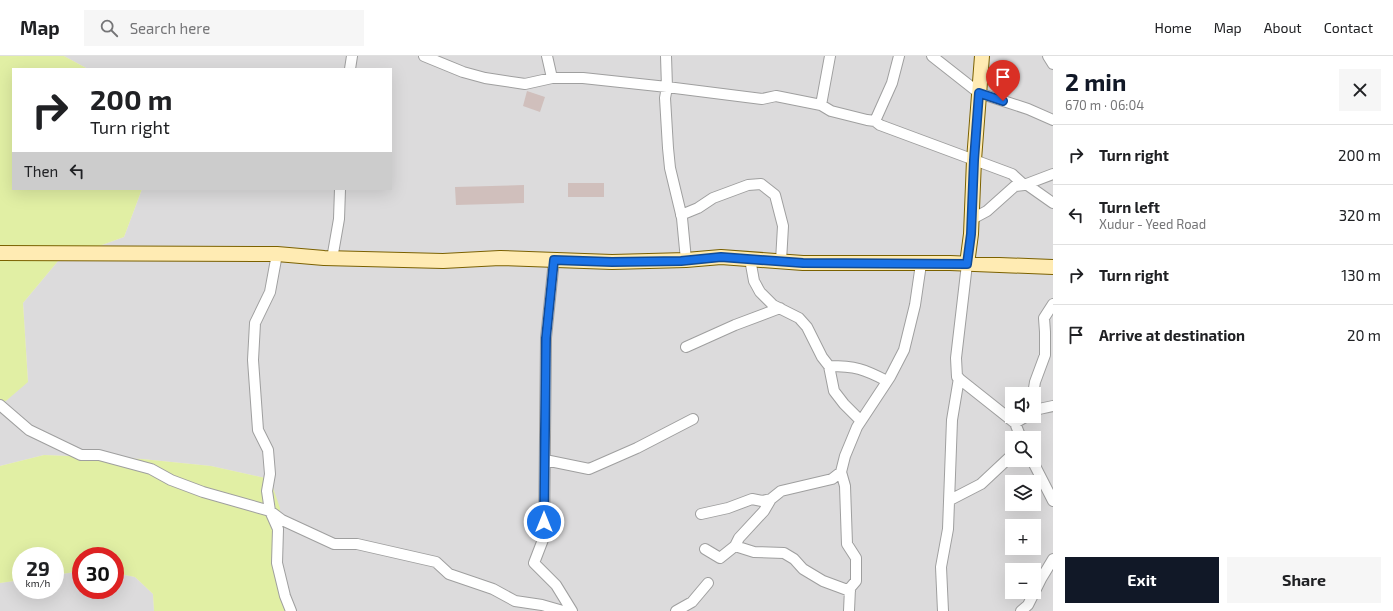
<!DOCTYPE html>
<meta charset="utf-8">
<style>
body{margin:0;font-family:"Exo 2",sans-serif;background:#f6f6f6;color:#202124;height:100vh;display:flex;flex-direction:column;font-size:15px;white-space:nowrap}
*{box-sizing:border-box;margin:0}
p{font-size:13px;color:#757577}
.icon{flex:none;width:22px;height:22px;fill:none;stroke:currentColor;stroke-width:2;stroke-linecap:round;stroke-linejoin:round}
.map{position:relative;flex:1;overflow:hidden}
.side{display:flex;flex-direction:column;background:#fff;width:340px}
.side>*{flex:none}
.banner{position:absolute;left:12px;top:12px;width:380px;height:122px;border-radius:0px;box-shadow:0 4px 16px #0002;background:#fff;color:#202124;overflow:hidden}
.buttons{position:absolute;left:1005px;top:331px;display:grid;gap:8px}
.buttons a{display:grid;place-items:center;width:36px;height:36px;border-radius:0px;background:#fff;box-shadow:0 4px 16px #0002;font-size:20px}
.speed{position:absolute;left:12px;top:491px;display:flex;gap:8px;font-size:20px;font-weight:700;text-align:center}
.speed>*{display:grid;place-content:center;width:52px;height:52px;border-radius:50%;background:#fff;box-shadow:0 4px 16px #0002;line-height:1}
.speed small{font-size:10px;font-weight:400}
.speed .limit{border:6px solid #d22;background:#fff;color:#111}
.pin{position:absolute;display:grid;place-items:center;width:34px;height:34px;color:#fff;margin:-41px -17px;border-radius:50% 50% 50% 0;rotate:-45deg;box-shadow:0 0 4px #0007}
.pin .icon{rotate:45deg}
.me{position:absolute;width:44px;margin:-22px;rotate:0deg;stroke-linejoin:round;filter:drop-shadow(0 0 3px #0008)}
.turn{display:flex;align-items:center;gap:14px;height:84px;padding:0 12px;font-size:18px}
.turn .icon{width:52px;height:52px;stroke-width:2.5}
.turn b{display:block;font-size:28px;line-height:34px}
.then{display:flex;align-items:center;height:38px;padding:0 12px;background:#0003;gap:8px;font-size:15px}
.round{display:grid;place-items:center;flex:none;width:42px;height:42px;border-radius:0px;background:#f6f6f6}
.headline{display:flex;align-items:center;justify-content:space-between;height:68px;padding:0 12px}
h1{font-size:24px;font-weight:700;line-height:30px;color:#111827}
.primary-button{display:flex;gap:8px;margin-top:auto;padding:8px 12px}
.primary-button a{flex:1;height:46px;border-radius:0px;background:#111827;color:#fff;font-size:16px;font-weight:700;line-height:46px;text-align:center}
.primary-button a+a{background:#f6f6f6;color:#202124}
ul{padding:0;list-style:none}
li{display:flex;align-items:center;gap:12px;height:60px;padding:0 12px;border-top:1px solid #e0e0e0}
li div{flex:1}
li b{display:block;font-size:15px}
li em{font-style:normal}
header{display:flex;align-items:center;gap:24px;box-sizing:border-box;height:56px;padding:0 20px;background:#fff;border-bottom:1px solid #e0e0e0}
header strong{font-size:19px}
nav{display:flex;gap:22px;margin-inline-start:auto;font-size:14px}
.search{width:280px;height:36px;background:#f6f6f6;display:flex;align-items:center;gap:10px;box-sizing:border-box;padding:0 14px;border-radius:0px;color:#757577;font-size:15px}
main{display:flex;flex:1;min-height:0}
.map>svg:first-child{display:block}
.residential{fill:#dcdbdc;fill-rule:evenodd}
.grass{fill:#e1efa4}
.building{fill:#d0bfbc}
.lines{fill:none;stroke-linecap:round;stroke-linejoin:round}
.street-casing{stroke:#9f9f9f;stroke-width:12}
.secondary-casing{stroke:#7b6100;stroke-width:16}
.street{stroke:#fff;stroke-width:10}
.secondary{stroke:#ffebb3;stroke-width:14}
.route-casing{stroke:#114b97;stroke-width:10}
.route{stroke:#1a73e8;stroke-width:7}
</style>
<header>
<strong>Map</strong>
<div class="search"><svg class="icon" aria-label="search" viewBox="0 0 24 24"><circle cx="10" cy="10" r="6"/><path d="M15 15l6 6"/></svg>Search here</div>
<nav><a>Home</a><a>Map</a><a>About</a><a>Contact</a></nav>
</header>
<main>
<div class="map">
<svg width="1053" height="555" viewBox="0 0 1053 555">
<rect width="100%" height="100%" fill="#f0e8e3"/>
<!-- residential -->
<path class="residential" d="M 64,0 L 1053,0 L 1053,555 L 287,555 L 270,423 L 211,410 L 142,403 L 44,399 L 0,410 L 0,350 L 28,325 L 23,247 L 58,205 L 124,181 L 142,133 L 391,133 L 391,13 L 88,13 ZM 1012,338 L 1034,338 L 1034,360 L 1012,360 ZM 1012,382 L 1034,382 L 1034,404 L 1012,404 ZM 1012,426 L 1034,426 L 1034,448 L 1012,448 ZM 1012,470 L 1034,470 L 1034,492 L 1012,492 ZM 1012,514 L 1034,514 L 1034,536 L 1012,536 Z
M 81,515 L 81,534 L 115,534 L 115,517 L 135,521 L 153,538 L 154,555 L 0,555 L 0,527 L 21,524 L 21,534 L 55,534 L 55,519 Z"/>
<!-- grass -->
<path class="grass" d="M 0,0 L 64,0 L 88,13 L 13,13 L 13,133 L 142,133 L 124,181 L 58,205 L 23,247 L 28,326 L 0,350 Z
M 44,399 L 142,403 L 211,410 L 270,423 L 280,452 L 277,487 L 287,555 L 154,555 L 153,538 L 135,521 L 115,517 L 115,500 L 81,500 L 81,515 L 55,519 L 55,500 L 21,500 L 21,524 L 0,527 L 0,410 Z"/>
<!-- building -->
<path class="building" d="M 527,35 L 545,41 L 540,56 L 523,50 Z
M 568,127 L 604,127 L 604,141 L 568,141 Z
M 524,129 L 524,147 L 456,149 L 455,131 Z"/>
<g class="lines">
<defs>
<path id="street" d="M 424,0 L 463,16 L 485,22 L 525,28 L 552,22 L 583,22 L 667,31 L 762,43 L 776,40 L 821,49 L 831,55 L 867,64 L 875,65 L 880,69 L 1012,118 L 1024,129
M 547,0 L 552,22
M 666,0 L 667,31 L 665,42 L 668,92 L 670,112 L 682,162 L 686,204
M 932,0 L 979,37 L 1028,53 L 1053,64
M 1048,0 L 1053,8
M 350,13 L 352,0
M 821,49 L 830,0
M 875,65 L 892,27 L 899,0
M 1026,128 L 1053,147
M 681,159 L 698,152 L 713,142 L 748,129 L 761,128 L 775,139 L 783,170 L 781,205
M 972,163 L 987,155 L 1015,130 L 1024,129 L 1053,118
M 277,198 L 270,236 L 255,267 L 253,304 L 258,374 L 268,394 L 270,418 L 267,435 L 270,455 L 278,473 L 277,507 L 285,540 L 291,555
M 332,203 L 339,163 L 340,133
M 750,203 L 754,225 L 760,236 L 773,249 L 799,262 L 807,271 L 822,301 L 829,310 L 834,335 L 844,348 L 861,365
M 554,204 L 546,282 L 544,481 L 534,507 L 556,529 L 572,555
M 967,208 L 956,302 L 957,321 L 1015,367 L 1021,382
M 686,291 L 735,269 L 780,252
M 829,310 C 855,310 864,313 887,325
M 1033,338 L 1035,326 L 1045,299 L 1045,276 L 1044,262 L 1053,248
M 0,349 L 29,374 L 81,399 L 99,399 L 151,413 L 171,424 L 203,436 L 270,455 L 282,464 L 334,488 L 357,488 L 436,506 L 449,518 L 493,533 L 515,545 L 542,549 L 563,555
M 1034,356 L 1039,353 L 1053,350
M 1015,367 L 1027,360
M 545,404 L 589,413 L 637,392 L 693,363
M 1032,404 L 1053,445
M 950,444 L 981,428 L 1012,399
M 701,458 L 728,452 L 752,443 L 762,445 L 771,443
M 735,490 L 754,496 L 784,497 L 794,503 L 803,513 L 823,525 L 850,535
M 705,493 L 720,502 L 735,490 L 739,482 L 764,455 L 771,443 L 781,435 L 832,423 L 841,416
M 676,555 L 692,546 L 708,527
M 849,555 L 850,532 L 856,525 L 856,502 L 847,488 L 845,430 L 841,416 L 845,400 L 857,371 L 890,321 L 904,294 L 915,249 L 921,208
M 943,555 L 941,511 L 948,473 L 952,364 L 959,322
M 1021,555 L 1028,549 L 1041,523 L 1053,503"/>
<path id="secondary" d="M 0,197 L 277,198 L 324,202 L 443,205 L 500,202 L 612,206 L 686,204 L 721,201 L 803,207 L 950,207 L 1053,211
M 967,208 L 971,178 L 974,104 L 982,0"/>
</defs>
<!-- street casing -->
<use href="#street" class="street-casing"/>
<!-- secondary casing -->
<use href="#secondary" class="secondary-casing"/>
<!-- street -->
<use href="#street" class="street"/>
<!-- secondary -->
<use href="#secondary" class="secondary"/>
</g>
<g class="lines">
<defs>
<path id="route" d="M 544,466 L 546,282 L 554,204 L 612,206 L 681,205 L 721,201 L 803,207 L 967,208 L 971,178 L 974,104 L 979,37 L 1003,45"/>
</defs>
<!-- route casing -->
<use href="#route" class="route-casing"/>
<!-- route -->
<use href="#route" class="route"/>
</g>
</svg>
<div class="buttons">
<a><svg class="icon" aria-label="sound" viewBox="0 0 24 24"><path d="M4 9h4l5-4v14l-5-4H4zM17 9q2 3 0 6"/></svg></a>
<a><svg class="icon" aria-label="search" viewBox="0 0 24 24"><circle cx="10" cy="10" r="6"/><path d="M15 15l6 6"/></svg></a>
<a><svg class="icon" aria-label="layers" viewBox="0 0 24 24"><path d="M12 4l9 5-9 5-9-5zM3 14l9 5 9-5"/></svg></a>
<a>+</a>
<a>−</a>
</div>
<div class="speed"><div>29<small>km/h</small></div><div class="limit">30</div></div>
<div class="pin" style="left:1003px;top:45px;background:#d93025"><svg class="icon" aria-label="arrive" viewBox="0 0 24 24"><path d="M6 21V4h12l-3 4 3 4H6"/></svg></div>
<svg class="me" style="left:544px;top:466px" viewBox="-20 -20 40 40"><circle r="17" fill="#1a73e8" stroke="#fff" stroke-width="3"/><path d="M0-11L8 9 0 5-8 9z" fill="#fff"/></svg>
<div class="banner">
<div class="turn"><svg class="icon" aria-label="right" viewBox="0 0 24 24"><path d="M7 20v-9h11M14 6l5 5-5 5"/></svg><div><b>200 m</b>Turn right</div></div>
<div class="then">Then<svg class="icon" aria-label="left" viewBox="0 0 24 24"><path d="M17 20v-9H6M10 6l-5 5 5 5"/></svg></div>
</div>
</div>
<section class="side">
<div class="headline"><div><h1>2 min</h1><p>670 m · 06:04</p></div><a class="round"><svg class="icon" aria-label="close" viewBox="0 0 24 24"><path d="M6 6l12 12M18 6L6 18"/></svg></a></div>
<ul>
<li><svg class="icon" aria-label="right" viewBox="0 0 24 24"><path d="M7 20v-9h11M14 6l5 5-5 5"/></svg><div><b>Turn right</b></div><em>200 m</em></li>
<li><svg class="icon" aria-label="left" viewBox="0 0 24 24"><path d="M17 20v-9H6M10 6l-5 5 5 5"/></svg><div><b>Turn left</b><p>Xudur - Yeed Road</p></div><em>320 m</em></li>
<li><svg class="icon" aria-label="right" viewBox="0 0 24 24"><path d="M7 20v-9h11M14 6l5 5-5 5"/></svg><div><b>Turn right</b></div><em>130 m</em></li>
<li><svg class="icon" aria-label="arrive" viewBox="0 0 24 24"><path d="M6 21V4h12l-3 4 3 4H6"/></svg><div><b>Arrive at destination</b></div><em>20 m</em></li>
</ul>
<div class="primary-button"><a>Exit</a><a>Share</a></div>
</section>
</main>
